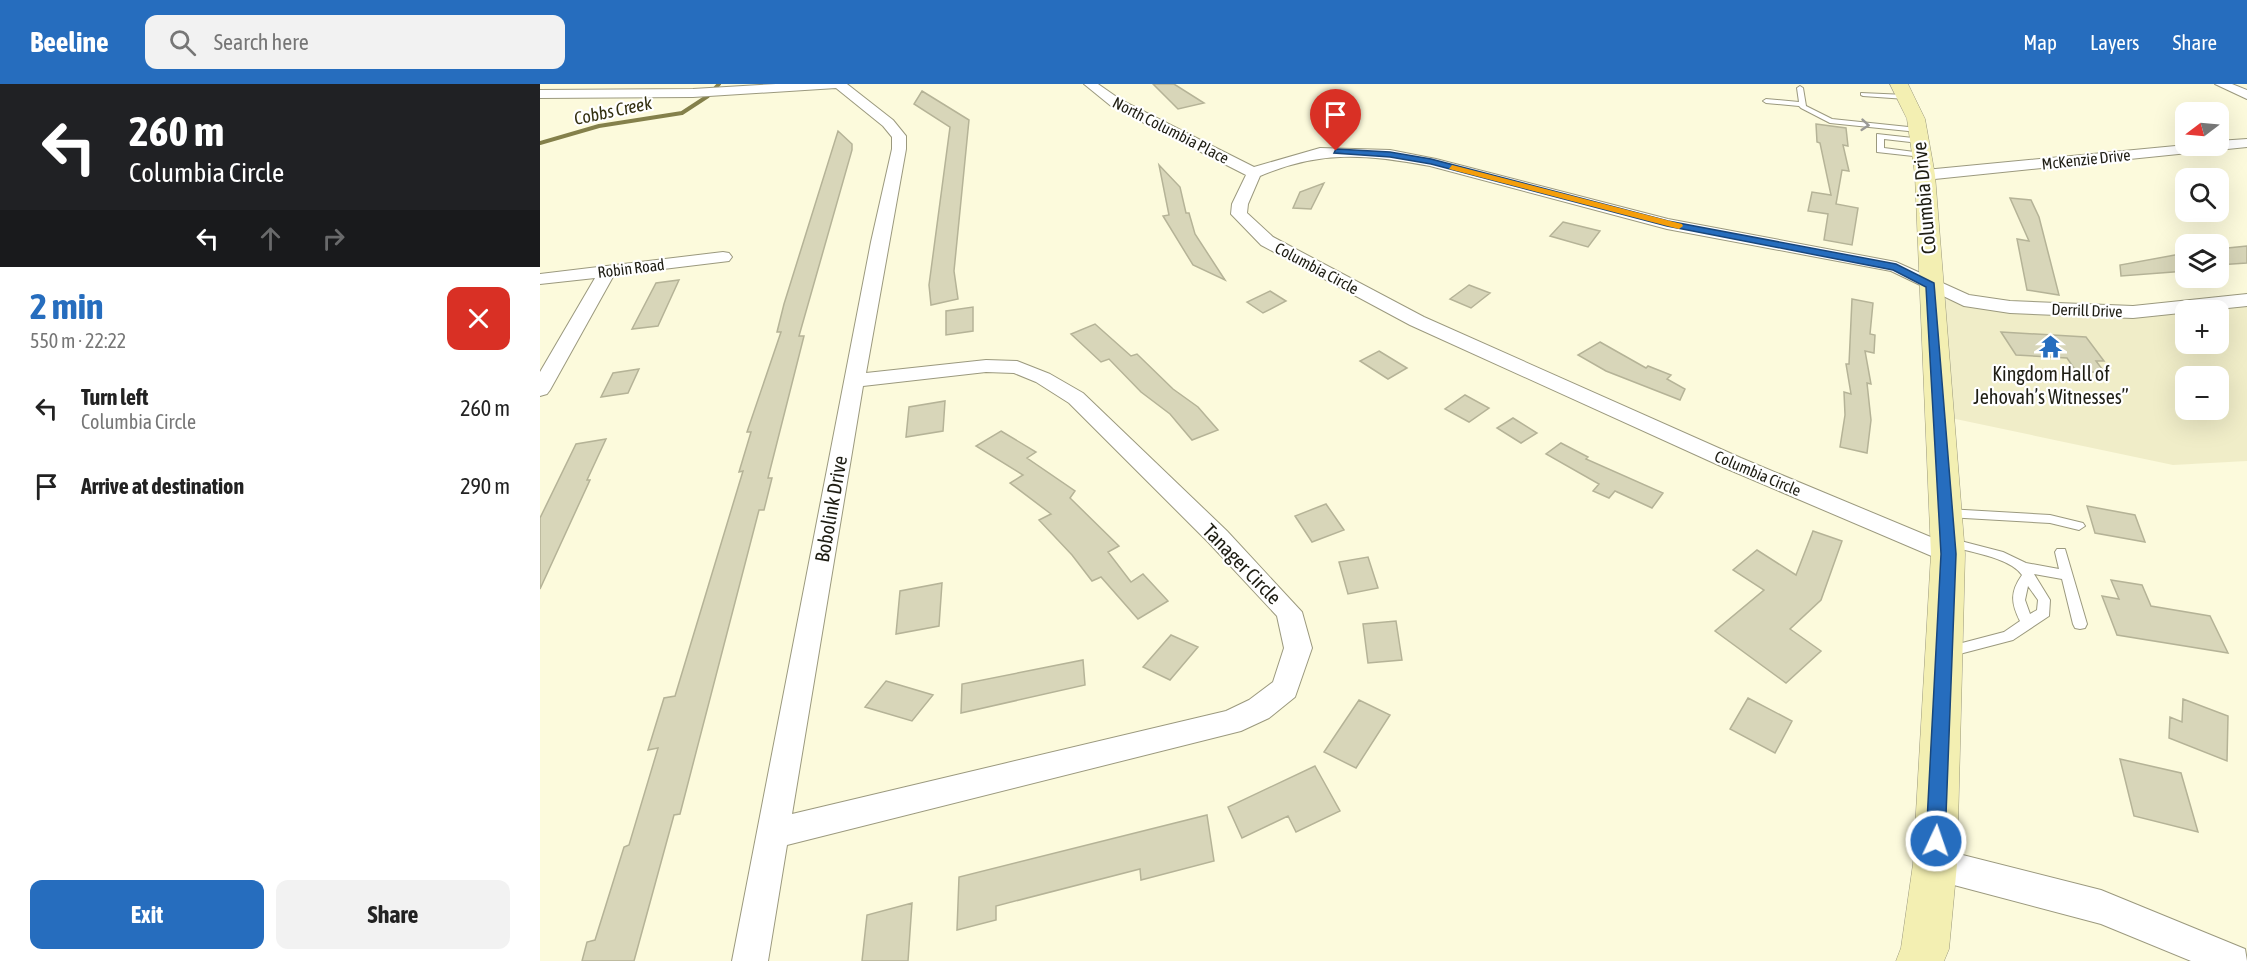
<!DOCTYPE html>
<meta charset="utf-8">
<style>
body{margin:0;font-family:"Asap Condensed",sans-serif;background:#f2f2f2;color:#222;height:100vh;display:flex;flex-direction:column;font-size:22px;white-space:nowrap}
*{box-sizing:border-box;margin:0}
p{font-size:20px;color:#767676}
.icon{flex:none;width:33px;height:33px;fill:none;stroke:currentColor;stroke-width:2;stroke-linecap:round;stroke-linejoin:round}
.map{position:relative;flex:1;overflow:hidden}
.sheet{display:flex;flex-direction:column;background:#fff;width:540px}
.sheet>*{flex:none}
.hud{background:#202124;color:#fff;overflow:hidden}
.needle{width:39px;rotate:254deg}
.controls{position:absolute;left:1635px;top:18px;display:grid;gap:12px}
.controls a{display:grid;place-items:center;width:54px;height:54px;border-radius:12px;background:#fff;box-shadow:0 6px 24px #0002;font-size:30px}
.pin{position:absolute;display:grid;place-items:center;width:51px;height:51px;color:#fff;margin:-62px -26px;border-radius:50% 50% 50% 0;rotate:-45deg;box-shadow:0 0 6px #0007}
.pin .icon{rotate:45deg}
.me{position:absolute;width:66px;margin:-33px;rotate:3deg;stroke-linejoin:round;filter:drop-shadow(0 0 4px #0008)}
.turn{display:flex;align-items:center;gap:21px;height:126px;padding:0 30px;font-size:27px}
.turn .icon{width:78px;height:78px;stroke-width:2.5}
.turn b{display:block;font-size:42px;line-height:51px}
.lanes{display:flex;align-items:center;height:57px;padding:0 30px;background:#0003;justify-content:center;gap:30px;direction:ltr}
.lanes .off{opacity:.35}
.round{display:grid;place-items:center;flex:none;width:63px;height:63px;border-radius:12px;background:#f2f2f2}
.head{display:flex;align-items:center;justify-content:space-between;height:102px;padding:0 30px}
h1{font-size:36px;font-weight:700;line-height:45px;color:#266dbe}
.cta{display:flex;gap:12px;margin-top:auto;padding:12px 30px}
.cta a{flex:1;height:69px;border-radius:12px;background:#266dbe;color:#fff;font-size:24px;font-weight:700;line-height:69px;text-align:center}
.cta a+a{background:#f2f2f2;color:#222}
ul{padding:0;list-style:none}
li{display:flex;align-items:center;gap:18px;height:78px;padding:0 30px}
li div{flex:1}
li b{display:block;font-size:22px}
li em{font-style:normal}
header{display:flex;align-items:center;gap:36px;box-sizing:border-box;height:84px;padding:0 30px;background:#266dbe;color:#fff}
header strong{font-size:28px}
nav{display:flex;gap:33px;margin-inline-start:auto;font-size:21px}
.search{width:420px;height:54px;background:#f2f2f2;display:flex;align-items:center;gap:15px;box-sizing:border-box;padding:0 21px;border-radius:12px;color:#767676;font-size:22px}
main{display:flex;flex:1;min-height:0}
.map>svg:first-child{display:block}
.built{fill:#f0edc8;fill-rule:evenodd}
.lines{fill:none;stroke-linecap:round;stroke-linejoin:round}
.stream{stroke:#84804b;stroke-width:4}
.building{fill:#d8d6b9;stroke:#b5b397;stroke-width:1.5}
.service-casing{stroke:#9b997e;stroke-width:2}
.minor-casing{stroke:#9b997e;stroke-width:2}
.secondary-casing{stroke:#9b997e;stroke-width:1}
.service{fill:#fff;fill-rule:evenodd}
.minor{fill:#fff;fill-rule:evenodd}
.secondary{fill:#f3efb2;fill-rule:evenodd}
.oneway{stroke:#9a9995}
.route{fill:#266dbe;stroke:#19477c;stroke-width:1.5}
.slow{fill:#f59e0b}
.labels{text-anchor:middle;stroke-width:4.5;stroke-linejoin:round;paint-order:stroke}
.far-street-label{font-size:16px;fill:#1e1d13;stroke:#fff}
.far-water-label{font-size:18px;font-style:italic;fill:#322f0f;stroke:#fff}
.street-label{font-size:20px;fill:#1e1d13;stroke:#fff}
.poi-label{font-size:20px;fill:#1e1d13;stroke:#fff}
</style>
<header>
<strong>Beeline</strong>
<div class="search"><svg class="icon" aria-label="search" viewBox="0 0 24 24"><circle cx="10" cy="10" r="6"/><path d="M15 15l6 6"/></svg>Search here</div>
<nav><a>Map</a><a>Layers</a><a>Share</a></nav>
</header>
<main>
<section class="sheet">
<div class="hud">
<div class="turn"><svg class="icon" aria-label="left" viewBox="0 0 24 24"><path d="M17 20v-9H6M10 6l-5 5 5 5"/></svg><div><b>260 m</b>Columbia Circle</div></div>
<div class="lanes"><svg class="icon" aria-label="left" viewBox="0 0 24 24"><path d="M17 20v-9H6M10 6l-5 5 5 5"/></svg><svg class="icon off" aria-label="ahead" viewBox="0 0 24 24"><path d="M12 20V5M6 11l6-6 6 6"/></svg><svg class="icon off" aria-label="right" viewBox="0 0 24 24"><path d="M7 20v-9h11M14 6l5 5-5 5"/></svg></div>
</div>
<div class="head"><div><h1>2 min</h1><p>550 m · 22:22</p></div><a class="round" style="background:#d93025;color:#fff"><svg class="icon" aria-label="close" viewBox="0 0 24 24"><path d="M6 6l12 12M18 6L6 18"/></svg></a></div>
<ul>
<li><svg class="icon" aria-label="left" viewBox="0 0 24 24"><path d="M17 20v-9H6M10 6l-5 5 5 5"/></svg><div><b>Turn left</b><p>Columbia Circle</p></div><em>260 m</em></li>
<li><svg class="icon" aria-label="arrive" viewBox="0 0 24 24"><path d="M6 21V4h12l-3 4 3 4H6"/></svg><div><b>Arrive at destination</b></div><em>290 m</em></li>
</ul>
<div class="cta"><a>Exit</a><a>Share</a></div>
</section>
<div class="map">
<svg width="1707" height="877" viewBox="0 0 1707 877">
<rect width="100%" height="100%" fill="#fcfadc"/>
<!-- built -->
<path class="built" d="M 1394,214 L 1554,230 L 1707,219 L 1707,377 L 1633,381 L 1392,330 ZM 1646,226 L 1678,226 L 1678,260 L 1646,260 ZM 1646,292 L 1678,292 L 1678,326 L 1646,326 Z"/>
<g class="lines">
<!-- stream -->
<path class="stream" d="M 0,59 L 59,42 L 142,29 L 168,12 L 179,0"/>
</g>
<!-- building -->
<path class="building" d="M 613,0 L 634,0 L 664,19 L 638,25 Z
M 382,7 L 429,36 L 414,187 L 418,215 L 391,221 L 389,201 L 410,43 L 374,20 Z
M 1276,40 L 1306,44 L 1308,62 L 1303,61 L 1309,87 L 1302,86 L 1296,120 L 1318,124 L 1312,161 L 1284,156 L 1288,130 L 1268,127 L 1272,108 L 1291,111 L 1280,59 L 1277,58 Z
M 298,47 L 312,60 L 312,66 L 259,252 L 264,252 L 228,394 L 232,394 L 224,426 L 219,426 L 140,730 L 134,731 L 94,877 L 42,877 L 47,858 L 55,856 L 84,763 L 89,761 L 118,664 L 108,666 L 124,614 L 135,612 L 203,387 L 199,388 L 211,348 L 207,348 L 241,248 L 237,248 L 244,220 Z
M 619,81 L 640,103 L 646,129 L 649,129 L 655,150 L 685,196 L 653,181 L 623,132 L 629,131 Z
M 784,99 L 771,125 L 753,124 L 760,108 Z
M 1470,114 L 1491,116 L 1499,133 L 1519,211 L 1487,206 L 1477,155 L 1489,157 Z
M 1023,138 L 1060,147 L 1048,163 L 1010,152 Z
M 1707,162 L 1707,179 L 1678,181 L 1678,165 Z
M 1646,169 L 1646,187 L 1581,192 L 1580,181 Z
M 139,196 L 118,242 L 92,245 L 116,199 Z
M 929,201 L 950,209 L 931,224 L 910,215 Z
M 730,207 L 746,217 L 723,229 L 707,218 Z
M 1312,215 L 1333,219 L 1330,250 L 1335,251 L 1334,269 L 1325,267 L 1331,300 L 1327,299 L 1331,336 L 1327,369 L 1300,363 L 1305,331 L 1304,308 L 1311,310 L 1306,280 L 1309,280 Z
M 433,223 L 433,247 L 406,251 L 406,227 Z
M 555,240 L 591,272 L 597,270 L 633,305 L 658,323 L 678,346 L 652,356 L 630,330 L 601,308 L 569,275 L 561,278 L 531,250 Z
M 1461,248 L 1546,253 L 1564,277 L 1556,277 L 1565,289 L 1536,287 L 1527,274 L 1476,271 Z
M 1060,258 L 1106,284 L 1108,282 L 1131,291 L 1127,295 L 1145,305 L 1140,316 L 1066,287 L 1038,271 Z
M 839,267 L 867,284 L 848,295 L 820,277 Z
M 99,285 L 88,309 L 61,313 L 73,289 Z
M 925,311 L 949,324 L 929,338 L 905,325 Z
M 405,317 L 403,347 L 366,353 L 369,323 Z
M 973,334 L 997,349 L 981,359 L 957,344 Z
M 461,347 L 496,368 L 487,374 L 535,407 L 530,414 L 579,462 L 568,468 L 591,498 L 603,490 L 628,517 L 598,535 L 561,493 L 552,497 L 532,471 L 499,436 L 511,430 L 470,399 L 483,391 L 436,362 Z
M 66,355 L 47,396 L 50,396 L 0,505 L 0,434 L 36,360 Z
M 1021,359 L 1048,373 L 1046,375 L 1123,409 L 1112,424 L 1075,407 L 1069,414 L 1053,407 L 1059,400 L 1006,370 Z
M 786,420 L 804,446 L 772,458 L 755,432 Z
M 1547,422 L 1595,431 L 1605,458 L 1555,449 Z
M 1273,447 L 1302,457 L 1281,516 L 1250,545 L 1281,567 L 1246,599 L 1175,547 L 1224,506 L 1193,486 L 1217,466 L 1256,491 Z
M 828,473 L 838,504 L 808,510 L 799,478 Z
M 1571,496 L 1602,501 L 1611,522 L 1670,532 L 1688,569 L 1577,551 L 1562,512 L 1579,515 Z
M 402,499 L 399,542 L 356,550 L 360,507 Z
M 856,537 L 862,576 L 828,579 L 823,540 Z
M 631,551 L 658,563 L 630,596 L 603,583 Z
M 543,576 L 545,601 L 421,629 L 422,600 Z
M 346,597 L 393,611 L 372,637 L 325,623 Z
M 1208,614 L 1252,637 L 1235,669 L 1190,645 Z
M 1643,615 L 1688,632 L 1687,677 L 1629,654 L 1630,633 L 1642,638 Z
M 819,616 L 850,631 L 816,684 L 784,668 Z
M 1580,675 L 1641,689 L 1658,748 L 1594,732 Z
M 775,682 L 800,727 L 756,748 L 748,732 L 702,754 L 688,723 Z
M 667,731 L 674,777 L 601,796 L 600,785 L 456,822 L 456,836 L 417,846 L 419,793 Z
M 372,819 L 368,877 L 322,877 L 327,831 Z"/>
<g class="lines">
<defs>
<path id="service" d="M 1260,2 L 1263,4 L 1266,22 L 1292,35 L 1378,44 L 1382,46 L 1378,48 L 1290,39 L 1261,24 L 1259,22 L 1226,19 L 1223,17 L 1226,15 L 1259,18 L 1257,4 Z
M 1321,9 L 1366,11 L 1369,13 L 1366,15 L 1323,12 L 1321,11 Z
M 1337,50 L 1382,55 L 1383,57 L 1379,59 L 1344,55 L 1344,64 L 1382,69 L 1386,71 L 1382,73 L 1337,68 Z
M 1407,425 L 1510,431 L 1543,439 L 1545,442 L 1539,446 L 1510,439 L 1407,433 L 1401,429 Z
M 1409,454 L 1463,468 L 1486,479 L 1519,485 L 1515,468 L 1517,465 L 1525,465 L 1547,540 L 1545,544 L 1540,545 L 1535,544 L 1533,540 L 1522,495 L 1494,490 L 1510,516 L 1509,532 L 1473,556 L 1408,573 L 1403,572 L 1401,568 L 1403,564 L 1464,548 L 1480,537 C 1471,519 1470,508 1482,491 C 1470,473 1425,467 1405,461 L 1403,458 L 1405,455 ZM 1488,502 L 1498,516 L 1497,526 L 1490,530 L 1485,516 Z"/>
<path id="minor" d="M 236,0 L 307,0 L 353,36 L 366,52 L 366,65 L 326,289 L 446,276 L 477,277 L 510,290 L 543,309 L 687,447 L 762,528 L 772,564 L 755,613 L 729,634 L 701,647 L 247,761 L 228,877 L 192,877 L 331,158 L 352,65 L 352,53 L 343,42 L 296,4 L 153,13 L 0,14 L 0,6 L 153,5 ZM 446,288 L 474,289 L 496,298 L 529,319 L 669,459 L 737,532 L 744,564 L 733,598 L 709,616 L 686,627 L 252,730 L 323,302 Z
M 544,0 L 558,0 L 581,16 L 714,83 L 780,64 L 850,66 L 896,75 L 1128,135 L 1356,178 L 1429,211 L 1470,217 L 1593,222 L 1707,210 L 1707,222 L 1593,234 L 1470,229 L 1424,222 L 1351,187 L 1127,145 L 890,82 C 827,70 780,66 720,92 L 708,120 L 707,129 L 733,153 L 884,233 L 1201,374 L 1417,464 L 1420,470 L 1417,476 L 1408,479 L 1185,384 L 870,241 L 721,161 L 691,130 L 692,120 L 706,91 L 571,22 Z
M 1675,0 L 1692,0 L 1707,6 L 1707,15 Z
M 1707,55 L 1707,63 L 1385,96 L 1377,91 L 1385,86 L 1646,61 L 1678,62 L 1678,57 Z
M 183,168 L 189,169 L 192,173 L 189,177 L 74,191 L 10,306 L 7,310 L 0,312 L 0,288 L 55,194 L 0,200 L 0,190 Z
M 1395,764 L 1561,806 L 1705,865 L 1707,877 L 1651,877 L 1561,840 L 1395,796 L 1383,791 L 1379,780 L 1383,769 Z"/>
<path id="secondary" d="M 1350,0 L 1368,0 L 1385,35 L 1395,91 L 1425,470 L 1417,780 L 1409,865 L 1404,877 L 1356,877 L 1361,864 L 1373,780 L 1391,470 L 1375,91 L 1367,35 Z"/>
</defs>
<!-- service casing -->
<use href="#service" class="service-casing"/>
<!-- minor casing -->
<use href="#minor" class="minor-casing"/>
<!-- secondary casing -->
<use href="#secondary" class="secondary-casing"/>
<!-- service -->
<use href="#service" class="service"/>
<!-- minor -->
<use href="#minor" class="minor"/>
<!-- secondary -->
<use href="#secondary" class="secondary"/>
</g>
<!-- one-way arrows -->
<defs><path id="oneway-chevron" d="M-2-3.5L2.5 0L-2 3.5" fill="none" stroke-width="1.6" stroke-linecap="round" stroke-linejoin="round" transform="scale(1.5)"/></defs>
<use class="oneway" href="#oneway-chevron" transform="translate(1325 41) rotate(5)"/>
<!-- route -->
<path class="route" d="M 796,65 L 850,68 L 891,75 L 1128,137 L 1356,180 L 1394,199 L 1416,470 L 1405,757 L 1402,763 L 1396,766 L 1389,763 L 1386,757 L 1401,470 L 1386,203 L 1353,186 L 1127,142 L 891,80 L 850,73 L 794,69 Z"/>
<!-- slow -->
<path class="slow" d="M 912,81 L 1142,140 L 1143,142 L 1139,145 L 909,85 Z"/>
<!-- icons -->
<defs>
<symbol id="temple-bare" viewBox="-9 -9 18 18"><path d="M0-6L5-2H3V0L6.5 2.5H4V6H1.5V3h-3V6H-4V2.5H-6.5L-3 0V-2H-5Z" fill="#266dbe" stroke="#fff" stroke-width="2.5" paint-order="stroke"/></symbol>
</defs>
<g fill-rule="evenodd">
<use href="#temple-bare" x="1494" y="246" width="33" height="33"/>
</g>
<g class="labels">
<!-- far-street labels -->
<g class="far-street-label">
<text transform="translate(631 46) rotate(27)" y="6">North Columbia Place</text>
<text transform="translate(1546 75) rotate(-6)" y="6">McKenzie Drive</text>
<text transform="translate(91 184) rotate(-7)" y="6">Robin Road</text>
<text transform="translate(777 184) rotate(28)" y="6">Columbia Circle</text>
<text transform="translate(1547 226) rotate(2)" y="6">Derrill Drive</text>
<text transform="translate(1218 389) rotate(23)" y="6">Columbia Circle</text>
</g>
<!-- far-water labels -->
<g class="far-water-label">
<text transform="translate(73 27) rotate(-12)" y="6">Cobbs Creek</text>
</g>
<!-- street labels -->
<g class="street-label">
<text transform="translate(1384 114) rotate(-95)" y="7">Columbia Drive</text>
<text transform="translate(291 425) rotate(-80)" y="7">Bobolink Drive</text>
<text transform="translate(702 480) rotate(46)" y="7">Tanager Circle</text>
</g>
<!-- poi labels -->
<g class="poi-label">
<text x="1511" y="297">Kingdom Hall of<tspan x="1511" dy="23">Jehovah’s Witnesses”</tspan></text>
</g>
</g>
</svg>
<div class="controls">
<a><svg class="needle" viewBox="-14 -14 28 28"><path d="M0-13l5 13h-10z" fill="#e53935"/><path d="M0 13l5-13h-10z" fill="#767676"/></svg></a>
<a><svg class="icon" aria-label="search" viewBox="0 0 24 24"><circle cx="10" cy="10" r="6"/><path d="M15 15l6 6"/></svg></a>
<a><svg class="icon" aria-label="layers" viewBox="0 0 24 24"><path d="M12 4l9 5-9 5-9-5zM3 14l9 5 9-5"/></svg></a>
<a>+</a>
<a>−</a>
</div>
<div class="pin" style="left:796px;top:67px;background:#d93025"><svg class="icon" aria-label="arrive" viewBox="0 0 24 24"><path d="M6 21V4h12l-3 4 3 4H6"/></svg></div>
<svg class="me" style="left:1396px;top:757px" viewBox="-20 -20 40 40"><circle r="17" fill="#266dbe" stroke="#fff" stroke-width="3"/><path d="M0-11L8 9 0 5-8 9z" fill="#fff"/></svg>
</div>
</main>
